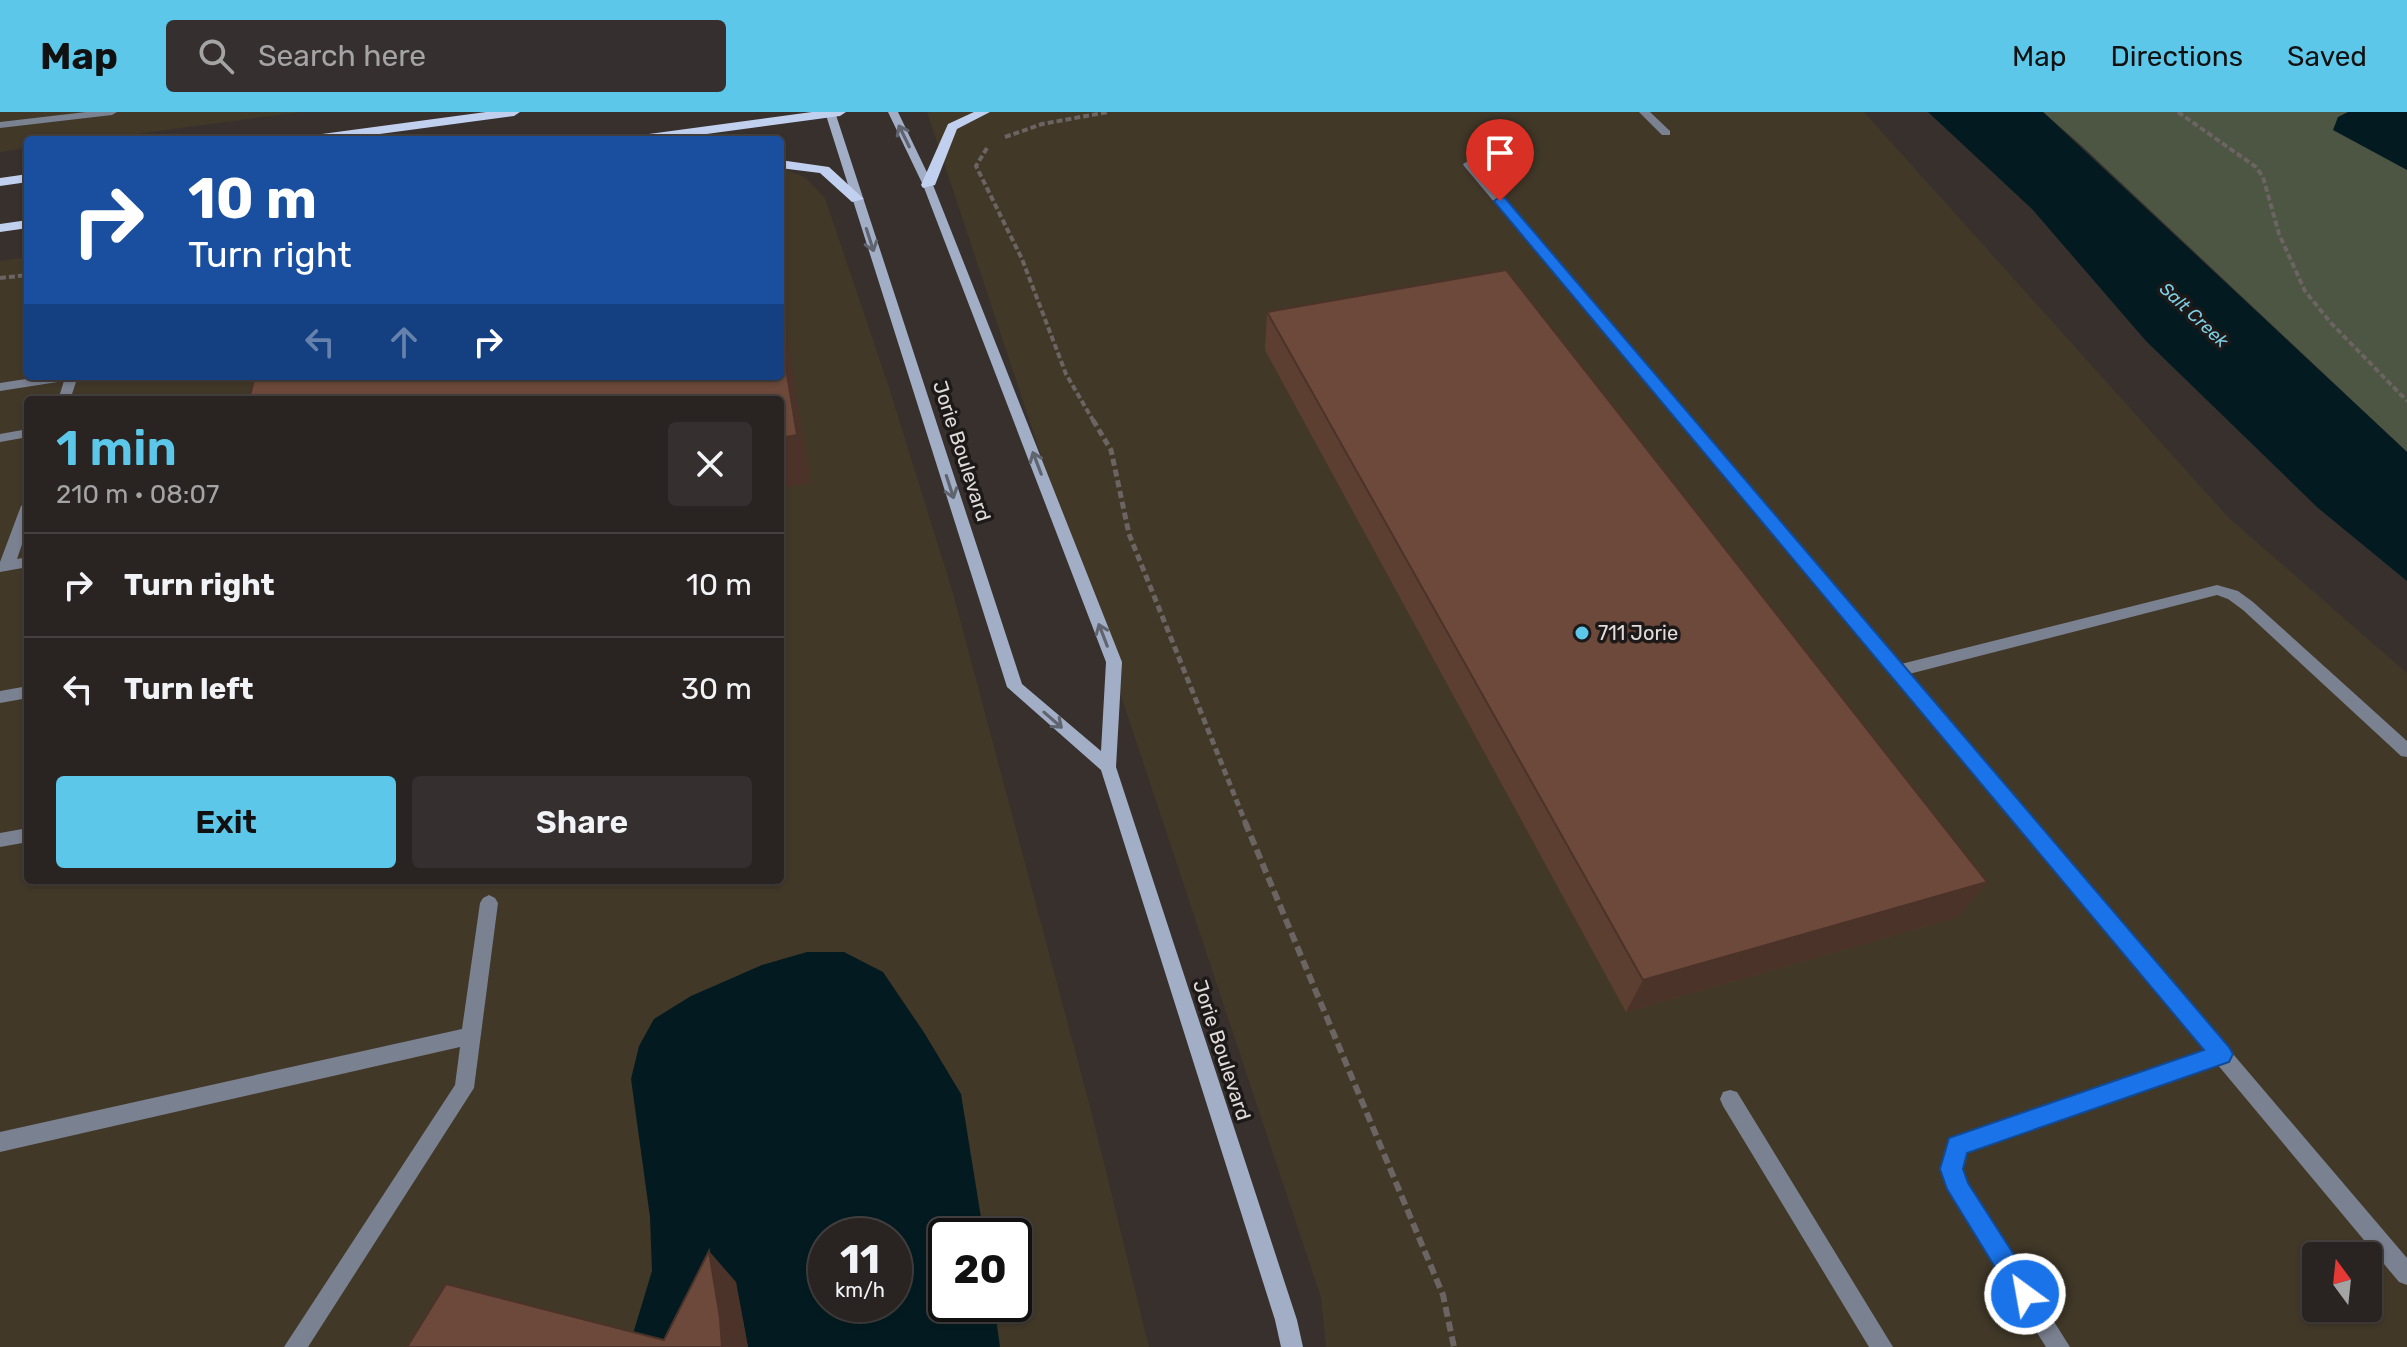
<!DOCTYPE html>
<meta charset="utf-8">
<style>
body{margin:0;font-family:Rubik,sans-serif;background:#35302f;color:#f1f3f6;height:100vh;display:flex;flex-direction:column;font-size:30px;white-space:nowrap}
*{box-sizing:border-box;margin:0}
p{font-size:26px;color:#a5a4a5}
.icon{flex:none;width:44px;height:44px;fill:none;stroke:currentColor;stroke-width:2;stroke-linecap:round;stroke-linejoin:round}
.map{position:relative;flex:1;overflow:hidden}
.details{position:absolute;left:24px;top:284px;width:760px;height:488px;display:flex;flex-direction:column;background:#292422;border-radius:8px;box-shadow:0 2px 6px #0004,0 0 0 2px #454140}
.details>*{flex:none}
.top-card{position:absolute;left:24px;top:24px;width:760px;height:244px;border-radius:8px;box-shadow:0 2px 6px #0004,0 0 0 2px #454140;background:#1a4fa0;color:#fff;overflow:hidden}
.needle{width:52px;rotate:345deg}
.controls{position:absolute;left:2302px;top:1130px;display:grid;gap:16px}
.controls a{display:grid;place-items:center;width:80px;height:80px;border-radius:8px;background:#292422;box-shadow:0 2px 6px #0004,0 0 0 2px #454140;font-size:40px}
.speed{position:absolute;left:808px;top:1106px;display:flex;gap:16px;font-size:40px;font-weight:700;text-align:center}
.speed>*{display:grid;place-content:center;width:104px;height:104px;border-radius:50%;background:#292422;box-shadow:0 2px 6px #0004,0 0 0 2px #454140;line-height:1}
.speed small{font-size:20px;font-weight:400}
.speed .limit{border:4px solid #111;border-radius:12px;background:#fff;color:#111}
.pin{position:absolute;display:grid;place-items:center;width:68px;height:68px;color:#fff;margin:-82px -34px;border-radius:50% 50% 50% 0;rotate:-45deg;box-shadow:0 0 8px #0007}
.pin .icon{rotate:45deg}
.me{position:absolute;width:88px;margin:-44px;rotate:328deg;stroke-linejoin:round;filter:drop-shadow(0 0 6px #0008)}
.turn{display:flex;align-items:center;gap:28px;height:168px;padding:0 32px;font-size:36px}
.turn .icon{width:104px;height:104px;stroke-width:2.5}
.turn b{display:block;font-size:56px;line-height:68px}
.lanes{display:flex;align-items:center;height:76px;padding:0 32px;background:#0003;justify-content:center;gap:40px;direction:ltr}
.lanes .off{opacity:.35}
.round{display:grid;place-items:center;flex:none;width:84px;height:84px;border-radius:8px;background:#35302f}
.overview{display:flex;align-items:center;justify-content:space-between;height:136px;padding:0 32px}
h1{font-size:48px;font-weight:600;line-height:60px;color:#5cc7e8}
.cta{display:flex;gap:16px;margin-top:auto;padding:16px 32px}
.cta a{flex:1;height:92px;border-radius:8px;background:#5cc7e8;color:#111;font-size:32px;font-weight:600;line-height:92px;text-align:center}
.cta a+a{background:#35302f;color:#f1f3f6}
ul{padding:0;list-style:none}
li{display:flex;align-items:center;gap:24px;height:104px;padding:0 32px;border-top:2px solid #454140}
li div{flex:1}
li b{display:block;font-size:30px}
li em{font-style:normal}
header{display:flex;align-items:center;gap:48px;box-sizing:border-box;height:112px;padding:0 40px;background:#5cc7e8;color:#111}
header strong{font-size:38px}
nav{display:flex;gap:44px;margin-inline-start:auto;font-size:28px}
.search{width:560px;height:72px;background:#35302f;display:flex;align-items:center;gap:20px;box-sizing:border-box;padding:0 28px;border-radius:8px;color:#a5a4a5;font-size:30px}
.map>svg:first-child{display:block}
.commercial{fill:#413828;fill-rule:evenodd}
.green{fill:#4c5643}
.water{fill:#031b20;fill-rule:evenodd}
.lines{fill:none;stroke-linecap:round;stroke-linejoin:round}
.path-far2{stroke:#6b6462;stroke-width:4;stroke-dasharray:6 3;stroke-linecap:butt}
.path-far1{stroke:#6b6462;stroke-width:5;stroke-dasharray:7 4;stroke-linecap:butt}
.path{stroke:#6b6462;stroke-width:6;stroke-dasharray:10 5;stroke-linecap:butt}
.service{fill:#7a8190;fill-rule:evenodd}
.secondary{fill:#a2aec6;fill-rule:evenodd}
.primary{fill:#c1d0ef;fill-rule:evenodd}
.wall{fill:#5d3f32}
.shaded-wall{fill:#4c3329}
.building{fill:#6c493a;stroke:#4c3329;stroke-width:2}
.oneway{stroke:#5f646f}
.route{fill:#1a73e8;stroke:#114b97;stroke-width:2}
.poi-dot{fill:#5cc7e8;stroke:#1c1918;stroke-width:3}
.labels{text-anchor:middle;stroke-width:7;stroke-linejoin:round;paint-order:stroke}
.far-water-label{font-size:18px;font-style:italic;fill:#7ecfe4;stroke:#1c1918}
.street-label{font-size:20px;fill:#e1dcda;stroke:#1c1918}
.poi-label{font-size:20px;fill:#e1dcda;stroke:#1c1918;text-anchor:start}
</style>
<header>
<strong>Map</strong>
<div class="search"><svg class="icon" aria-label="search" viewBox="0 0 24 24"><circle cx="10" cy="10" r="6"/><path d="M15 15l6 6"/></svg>Search here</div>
<nav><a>Map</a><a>Directions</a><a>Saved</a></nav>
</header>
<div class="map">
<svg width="2407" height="1235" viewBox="0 0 2407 1235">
<rect width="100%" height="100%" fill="#37302d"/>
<!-- commercial -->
<path class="commercial" d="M 0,0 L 302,0 L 91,28 L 28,28 L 28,36 L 0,40 Z
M 927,0 L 1864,0 L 2228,405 L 2407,561 L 2407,1235 L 1326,1235 L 1321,1186 ZM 2316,1144 L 2368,1144 L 2368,1196 L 2316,1196 Z
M 780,55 L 806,66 L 825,86 L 888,272 L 953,481 L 1093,1006 L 1149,1235 L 0,1235 L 0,149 L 28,145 L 28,264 L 780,264 ZM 28,288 L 780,288 L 780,768 L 28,768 ZM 826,1124 L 894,1124 L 894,1192 L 826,1192 ZM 946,1124 L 1014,1124 L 1014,1192 L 946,1192 Z"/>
<!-- green -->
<path class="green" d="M 2043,0 L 2407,0 L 2407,340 L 2083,35 Z"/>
<!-- water -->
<path class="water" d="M 1928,0 L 2043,0 L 2407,340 L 2407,469 L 2318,396 L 2146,229 L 2032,97 Z
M 2348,0 L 2407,0 L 2407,58 L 2333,18 L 2338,5 Z
M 807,840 L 844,840 L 883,860 L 925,922 L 961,982 L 984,1124 L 946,1124 L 946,1192 L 994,1192 L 1000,1235 L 748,1235 L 736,1172 L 705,1235 L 629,1235 L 652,1159 L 650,1105 L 631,967 L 639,934 L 654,907 L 691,884 L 762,853 ZM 826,1124 L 894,1124 L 894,1192 L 826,1192 Z"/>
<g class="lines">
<!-- path-far2 -->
<path class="path-far2" d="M 2178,0 L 2256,55 L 2263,65 L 2279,122 L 2305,179 L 2331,211 L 2407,289
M 1005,25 L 1042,12 L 1108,0
M 987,36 L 976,54 L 1022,147 L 1066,262 L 1094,310
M 0,166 L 28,163"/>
<!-- path-far1 -->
<path class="path-far1" d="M 1093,308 L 1111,338 L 1129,422 L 1246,712"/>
<!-- path -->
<path class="path" d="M 1245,710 L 1443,1183 L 1454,1235"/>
<!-- service -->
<path class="service" d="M 86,0 L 117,0 L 112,3 L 0,16 L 0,10 Z
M 1639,0 L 1650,0 L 1670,19 L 1670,23 L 1662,23 Z
M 1468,49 L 1472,50 L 1901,552 L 2217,473 L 2238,479 L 2253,490 L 2407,629 L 2407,645 L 2401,644 L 2243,498 L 2228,487 L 2217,483 L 1909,562 L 2407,1146 L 2407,1173 L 2399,1170 L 2217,952 L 1966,1040 L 1962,1057 L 1967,1072 L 2070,1235 L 2046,1235 L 1951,1084 L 1942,1057 L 1950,1026 L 2206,939 L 1464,54 L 1463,52 Z
M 45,264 L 78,264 L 70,288 L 58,288 L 64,269 L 0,279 L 0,271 Z
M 28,317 L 28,325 L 0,330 L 0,322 Z
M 28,389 L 28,415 L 17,447 L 28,445 L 28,455 L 0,460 L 0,450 L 21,394 Z
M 28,574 L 28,586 L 0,591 L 0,579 Z
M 28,716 L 28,730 L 0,735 L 0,721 Z
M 489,783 L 495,786 L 498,791 L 474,976 L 308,1235 L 284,1235 L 455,973 L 460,935 L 0,1040 L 0,1020 L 462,917 L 480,791 L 483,786 Z
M 1730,978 L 1737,980 L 1893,1235 L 1869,1235 L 1723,994 L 1720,987 L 1723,980 Z"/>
<!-- secondary -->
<path class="secondary" d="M 825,0 L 835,0 L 1022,572 L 1101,639 L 1106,550 L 923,73 L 888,0 L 898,0 L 933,73 L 1122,550 L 1116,655 L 1297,1208 L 1303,1235 L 1281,1235 L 1275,1208 L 1101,658 L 1007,575 Z"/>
<!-- primary -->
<path class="primary" d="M 486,0 L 520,0 L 514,4 L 335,28 L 301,28 L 307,24 Z
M 812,0 L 846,0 L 840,4 L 662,28 L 628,28 L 634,24 Z
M 974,0 L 990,0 L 957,17 L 935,73 L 923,76 L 921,73 L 948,12 Z
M 780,48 L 829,55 L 864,87 L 852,90 L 820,61 L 780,56 Z
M 28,62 L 28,70 L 0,74 L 0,66 Z
M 28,108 L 28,116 L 0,120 L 0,112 Z"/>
</g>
<!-- wall -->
<path class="wall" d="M 1267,200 L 1987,770 L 1958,805 L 1626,900 L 1265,238 Z"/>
<!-- shaded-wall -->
<path class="shaded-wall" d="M 780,194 L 784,207 L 811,371 L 780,376 Z
M 1987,770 L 1958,805 L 1626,900 L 1643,868 Z
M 709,1139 L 736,1170 L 748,1235 L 722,1235 Z"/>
<!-- building -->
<path class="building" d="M 1506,158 L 1987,770 L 1643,868 L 1267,200 Z
M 780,220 L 797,323 L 780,326 L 780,288 L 249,288 L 255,264 L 780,264 Z
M 709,1139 L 720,1206 L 722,1235 L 407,1235 L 446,1172 L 664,1228 Z"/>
<!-- one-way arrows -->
<defs><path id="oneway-shaft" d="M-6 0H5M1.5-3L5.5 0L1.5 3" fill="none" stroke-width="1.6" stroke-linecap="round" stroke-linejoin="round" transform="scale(2)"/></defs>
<g class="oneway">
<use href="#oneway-shaft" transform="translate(904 24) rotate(-116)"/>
<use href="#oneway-shaft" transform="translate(870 128) rotate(72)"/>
<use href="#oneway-shaft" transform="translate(1037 351) rotate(-111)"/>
<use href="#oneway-shaft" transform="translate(950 375) rotate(72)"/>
<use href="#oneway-shaft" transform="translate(1103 523) rotate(-111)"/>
<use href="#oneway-shaft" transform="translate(1053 608) rotate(41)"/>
</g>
<!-- route -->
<path class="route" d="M 1500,85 L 1505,86 L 2229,935 L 2233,942 L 2229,950 L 1967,1041 L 1963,1057 L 1968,1071 L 2034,1174 L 2038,1182 L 2034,1191 L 2025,1195 L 2017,1191 L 1947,1077 L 1940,1057 L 1949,1026 L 2204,938 L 1496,92 L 1494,89 Z"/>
<!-- markers -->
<circle class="poi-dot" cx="1582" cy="521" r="8"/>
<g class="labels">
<!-- far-water labels -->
<g class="far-water-label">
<text transform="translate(2194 203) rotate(43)" y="6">Salt Creek</text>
</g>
<!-- street labels -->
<g class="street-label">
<text transform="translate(962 339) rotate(72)" y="7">Jorie Boulevard</text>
<text transform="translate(1222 938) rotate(72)" y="7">Jorie Boulevard</text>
</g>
<!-- poi labels -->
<g class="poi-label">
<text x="1598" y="528">711 Jorie</text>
</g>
</g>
</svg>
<div class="controls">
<a><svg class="needle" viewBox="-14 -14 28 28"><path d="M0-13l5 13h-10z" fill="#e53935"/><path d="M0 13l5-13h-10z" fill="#a5a4a5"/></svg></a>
</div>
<div class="speed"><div>11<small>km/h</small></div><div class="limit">20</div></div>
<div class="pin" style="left:1500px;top:89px;background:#d93025"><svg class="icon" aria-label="arrive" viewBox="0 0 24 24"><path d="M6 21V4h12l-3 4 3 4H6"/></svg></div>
<svg class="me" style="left:2025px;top:1182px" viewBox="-20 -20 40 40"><circle r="17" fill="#1a73e8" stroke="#fff" stroke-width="3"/><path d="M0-11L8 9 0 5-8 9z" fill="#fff"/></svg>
<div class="top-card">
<div class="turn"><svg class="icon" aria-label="right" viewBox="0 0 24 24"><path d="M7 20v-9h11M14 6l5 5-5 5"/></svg><div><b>10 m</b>Turn right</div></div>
<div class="lanes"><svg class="icon off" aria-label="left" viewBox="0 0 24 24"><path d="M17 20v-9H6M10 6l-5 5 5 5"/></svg><svg class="icon off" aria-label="ahead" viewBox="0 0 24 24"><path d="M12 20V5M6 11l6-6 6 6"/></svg><svg class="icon" aria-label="right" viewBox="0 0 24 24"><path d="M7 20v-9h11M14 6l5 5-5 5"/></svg></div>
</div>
<section class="details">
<div class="overview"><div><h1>1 min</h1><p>210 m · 08:07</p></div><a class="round"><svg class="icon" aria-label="close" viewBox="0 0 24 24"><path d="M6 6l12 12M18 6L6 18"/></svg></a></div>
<ul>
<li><svg class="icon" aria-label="right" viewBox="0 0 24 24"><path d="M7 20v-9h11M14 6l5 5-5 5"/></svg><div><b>Turn right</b></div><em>10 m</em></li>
<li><svg class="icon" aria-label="left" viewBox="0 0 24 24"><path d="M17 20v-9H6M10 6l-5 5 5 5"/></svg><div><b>Turn left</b></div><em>30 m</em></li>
</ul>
<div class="cta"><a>Exit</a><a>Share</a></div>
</section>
</div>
